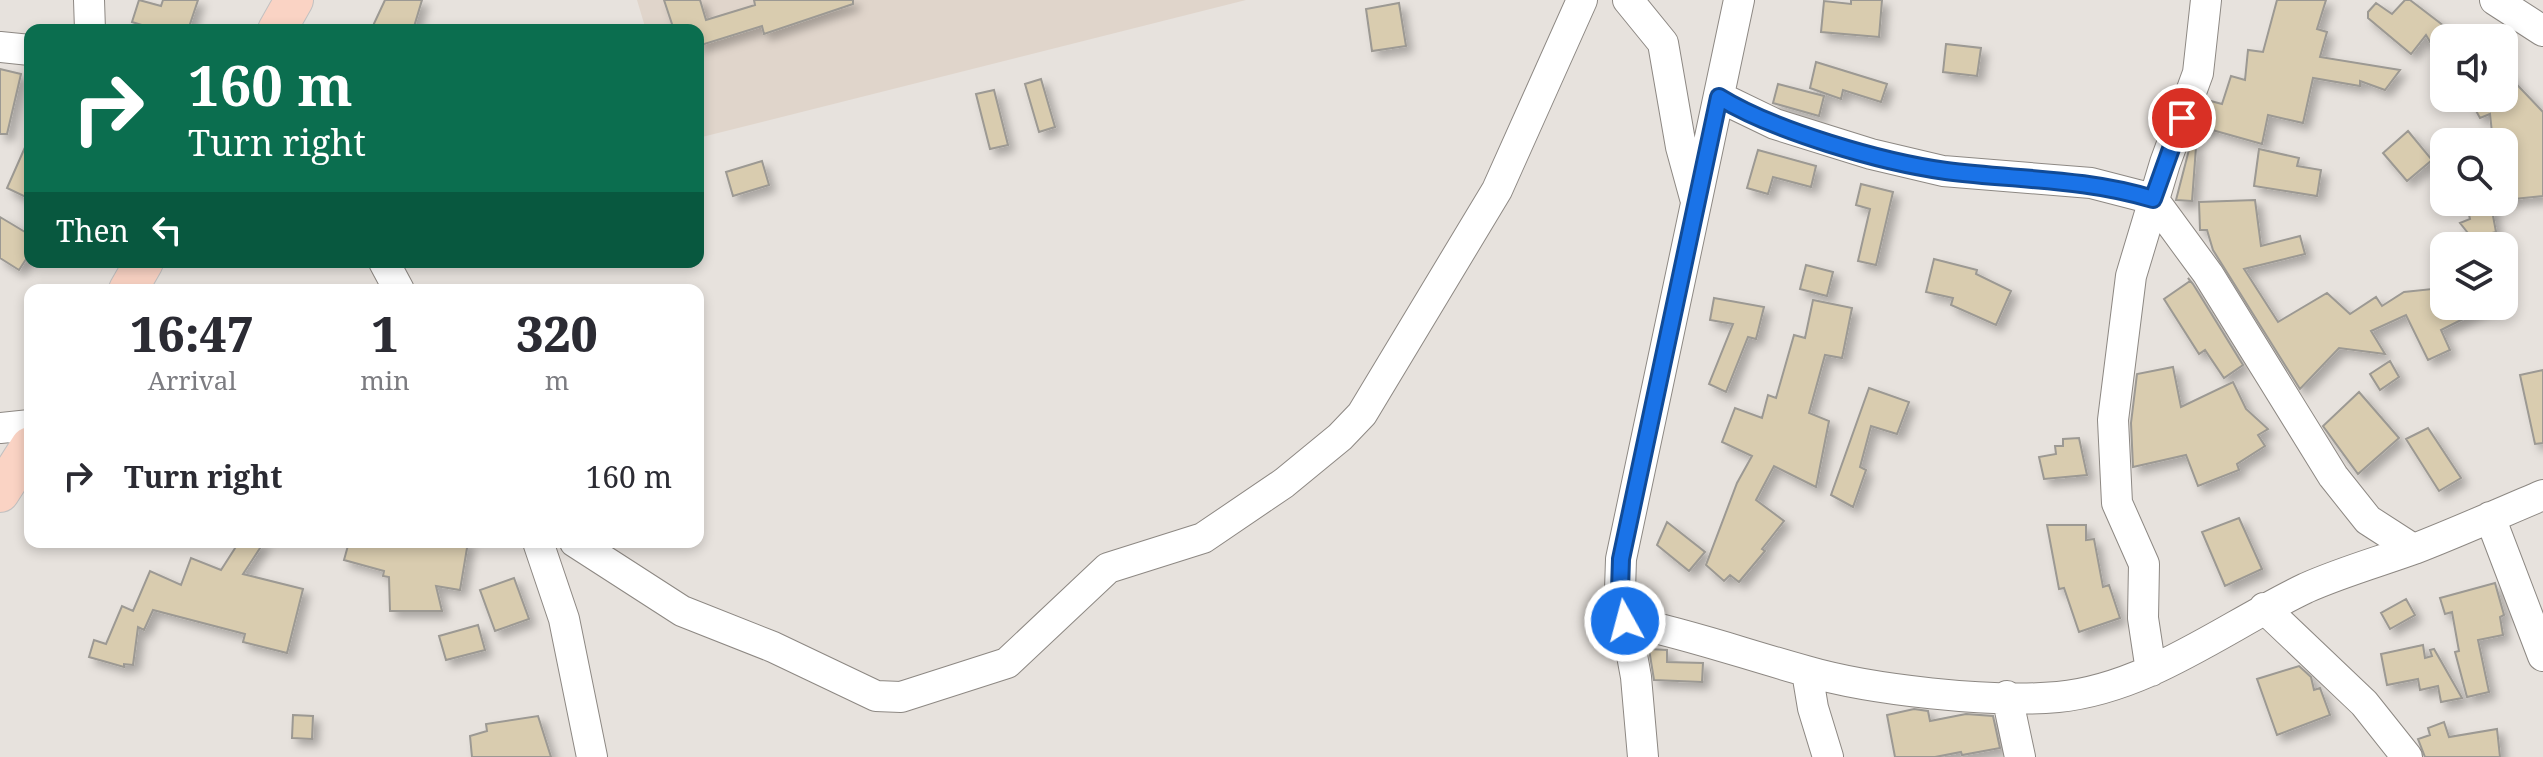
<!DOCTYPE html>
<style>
body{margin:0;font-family:"Noto Serif",serif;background:#f7f7f7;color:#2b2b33;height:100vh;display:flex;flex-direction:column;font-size:30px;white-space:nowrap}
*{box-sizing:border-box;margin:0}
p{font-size:26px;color:#7c7c81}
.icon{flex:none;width:44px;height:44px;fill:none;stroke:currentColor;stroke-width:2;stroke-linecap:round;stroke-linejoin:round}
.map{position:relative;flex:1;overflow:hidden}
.details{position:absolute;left:24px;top:284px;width:680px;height:264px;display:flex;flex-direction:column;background:#fff;border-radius:16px;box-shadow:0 4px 12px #0003}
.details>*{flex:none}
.guide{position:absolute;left:24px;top:24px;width:680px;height:244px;border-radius:16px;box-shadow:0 4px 12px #0003;background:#0b6e4f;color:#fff;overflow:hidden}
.controls{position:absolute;left:2430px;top:24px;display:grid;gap:16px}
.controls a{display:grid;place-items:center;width:88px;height:88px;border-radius:16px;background:#fff;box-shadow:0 4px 12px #0003;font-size:40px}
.pin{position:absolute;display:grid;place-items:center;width:68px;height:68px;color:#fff;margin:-34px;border:4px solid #fff;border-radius:50%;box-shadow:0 2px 8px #0007}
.me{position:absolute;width:88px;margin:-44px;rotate:353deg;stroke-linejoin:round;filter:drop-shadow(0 0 6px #0008)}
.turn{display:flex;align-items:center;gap:28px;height:168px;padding:0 32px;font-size:36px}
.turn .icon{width:104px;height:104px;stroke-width:2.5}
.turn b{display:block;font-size:56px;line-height:68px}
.then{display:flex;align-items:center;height:76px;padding:0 32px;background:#0003;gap:16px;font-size:30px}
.eta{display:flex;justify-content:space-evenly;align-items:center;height:136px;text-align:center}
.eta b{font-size:48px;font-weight:800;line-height:56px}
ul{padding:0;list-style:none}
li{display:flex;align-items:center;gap:24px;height:112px;padding:0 32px}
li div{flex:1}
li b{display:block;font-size:30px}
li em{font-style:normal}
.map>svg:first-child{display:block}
.built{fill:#e0d5cb}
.building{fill:#d9ccaf;stroke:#9c9993;stroke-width:2;filter:url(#shadow)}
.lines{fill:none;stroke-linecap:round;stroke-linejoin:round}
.minor-casing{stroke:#8d8883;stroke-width:32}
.major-casing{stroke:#c2c1c1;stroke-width:40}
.minor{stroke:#fff;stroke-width:30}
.major{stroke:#fad3c4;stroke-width:38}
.route-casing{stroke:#114b97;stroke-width:20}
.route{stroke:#1a73e8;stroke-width:14}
</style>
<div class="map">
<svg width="2543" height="757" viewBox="0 0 2543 757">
<defs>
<filter id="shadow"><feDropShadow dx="6" dy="6" stdDeviation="4" flood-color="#0004"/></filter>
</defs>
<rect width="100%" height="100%" fill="#e7e2dd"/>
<!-- built -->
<path class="built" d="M 637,0 L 1246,0 L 698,138 L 698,30 L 646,30 Z"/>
<!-- building -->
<path class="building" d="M 139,0 L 161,6 L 163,0 L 198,0 L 188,30 L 158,30 L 132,22 Z
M 385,0 L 422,0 L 413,30 L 371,30 Z
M 664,0 L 700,0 L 706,20 L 755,5 L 754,0 L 853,0 L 853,4 L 764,34 L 762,26 L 698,46 L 698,30 L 674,30 Z
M 1851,0 L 1882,0 L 1879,37 L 1821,32 L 1824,1 L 1851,4 Z
M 2277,0 L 2326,0 L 2317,29 L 2327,32 L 2320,57 L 2400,70 L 2385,90 L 2360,81 L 2360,86 L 2313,78 L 2303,123 L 2268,115 L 2262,144 L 2198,126 L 2207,100 L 2222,104 L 2231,76 L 2245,80 L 2248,50 L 2263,52 Z
M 2405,0 L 2410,0 L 2444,26 L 2444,65 L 2426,35 L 2411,54 L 2368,18 L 2368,12 L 2376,3 L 2392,14 Z
M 1399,3 L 1406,46 L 1372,51 L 1366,9 Z
M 1946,44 L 1981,48 L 1977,76 L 1943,72 Z
M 1816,62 L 1887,84 L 1881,102 L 1843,90 L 1841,99 L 1810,88 Z
M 0,69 L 21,74 L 7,134 L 0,134 Z
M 2504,71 L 2543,112 L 2543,196 L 2504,200 L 2504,142 L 2493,142 L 2490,114 L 2480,118 L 2469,98 L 2504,98 Z
M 1041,79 L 1055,127 L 1039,132 L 1025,84 Z
M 1778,84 L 1824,96 L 1819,116 L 1773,103 Z
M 994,90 L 1008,145 L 990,149 L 976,94 Z
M 2408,131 L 2432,160 L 2407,181 L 2383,153 Z
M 30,136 L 30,199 L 7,188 Z
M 2190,146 L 2196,147 L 2192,201 L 2176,200 Z
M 2259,149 L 2299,158 L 2297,166 L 2321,170 L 2317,196 L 2254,186 Z
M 1758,150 L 1816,166 L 1811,187 L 1773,177 L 1768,194 L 1747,188 Z
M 762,161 L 769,185 L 733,196 L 726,172 Z
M 1861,184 L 1893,192 L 1876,265 L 1858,261 L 1870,209 L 1856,205 Z
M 2255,200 L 2261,246 L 2300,236 L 2305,254 L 2244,269 L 2278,322 L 2327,293 L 2350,314 L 2376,297 L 2382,306 L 2404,292 L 2432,289 L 2434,306 L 2489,306 L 2441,330 L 2450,350 L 2428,360 L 2406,315 L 2371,331 L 2385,354 L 2339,348 L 2300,389 L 2213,250 L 2207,230 L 2200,230 L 2199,202 Z
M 2491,205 L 2496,232 L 2472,238 L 2460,223 L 2470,219 L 2468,211 Z
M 0,217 L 30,235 L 30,253 L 19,270 L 0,258 Z
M 1934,259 L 1977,270 L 1976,274 L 2011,291 L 1996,325 L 1951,305 L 1953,298 L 1926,292 Z
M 1806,265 L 1833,272 L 1827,296 L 1800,289 Z
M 2188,278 L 2193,284 L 2243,365 L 2224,378 L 2205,350 L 2199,354 L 2164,299 L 2190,281 Z
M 1714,298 L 1764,307 L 1756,339 L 1748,337 L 1726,392 L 1709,384 L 1733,324 L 1710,320 Z
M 1813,300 L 1852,308 L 1842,358 L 1825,355 L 1809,413 L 1829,421 L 1816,487 L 1774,466 L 1756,500 L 1784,521 L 1762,549 L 1765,551 L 1739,582 L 1730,575 L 1724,581 L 1706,565 L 1737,483 L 1752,456 L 1722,442 L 1735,408 L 1762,418 L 1768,395 L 1776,398 L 1794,335 L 1805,338 Z
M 2390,361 L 2399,377 L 2380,390 L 2370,374 Z
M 2173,367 L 2181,407 L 2233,382 L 2246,409 L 2268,429 L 2258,435 L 2265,446 L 2237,464 L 2239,470 L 2198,486 L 2186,455 L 2133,467 L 2131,423 L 2137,374 Z
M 2543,370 L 2543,443 L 2535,444 L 2520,375 Z
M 1869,388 L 1909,402 L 1897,434 L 1871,426 L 1860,467 L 1866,470 L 1853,507 L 1831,495 Z
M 2359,392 L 2399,438 L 2358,474 L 2323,426 Z
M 2428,428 L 2461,478 L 2439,491 L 2406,439 Z
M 2079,438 L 2087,475 L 2044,479 L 2039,457 L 2056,454 L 2055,446 L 2063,446 L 2063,439 Z
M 2239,518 L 2262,569 L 2225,586 L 2202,532 Z
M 1667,522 L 1705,552 L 1689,571 L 1657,545 Z
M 2047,525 L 2086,525 L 2086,540 L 2094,539 L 2103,587 L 2109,585 L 2120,618 L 2079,632 L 2064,588 L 2059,589 Z
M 239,542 L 264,542 L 243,574 L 303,589 L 287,653 L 243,642 L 245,634 L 153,610 L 144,630 L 138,627 L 133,665 L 124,664 L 124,667 L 89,657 L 94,640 L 106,644 L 122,606 L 133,611 L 150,571 L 181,585 L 191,558 L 221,570 Z
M 349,542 L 468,542 L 460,590 L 436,586 L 442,611 L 390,611 L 389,577 L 383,576 L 384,571 L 344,560 Z
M 514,578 L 529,619 L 495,631 L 480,590 Z
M 2495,583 L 2504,615 L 2500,617 L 2503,635 L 2478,640 L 2489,692 L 2467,697 L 2455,652 L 2459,651 L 2452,612 L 2445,614 L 2440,598 Z
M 2406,599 L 2415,615 L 2390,629 L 2381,613 Z
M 478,625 L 485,650 L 446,660 L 439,636 Z
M 2423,645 L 2425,658 L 2432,656 L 2430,650 L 2434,649 L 2462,698 L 2441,702 L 2438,686 L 2420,690 L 2418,679 L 2387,685 L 2381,654 Z
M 1649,649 L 1667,650 L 1667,662 L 1703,663 L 1702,682 L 1654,680 Z
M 2299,666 L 2311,677 L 2314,690 L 2320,688 L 2330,715 L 2277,735 L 2257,679 Z
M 1914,709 L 1928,711 L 1930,721 L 1966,714 L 1993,716 L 2000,748 L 1962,755 L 1961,752 L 1935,757 L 1895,757 L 1887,715 Z
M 293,715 L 313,716 L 312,739 L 292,738 Z
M 538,716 L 551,757 L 472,757 L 470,736 L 487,731 L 486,724 Z
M 2444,722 L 2449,737 L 2497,729 L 2500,757 L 2425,757 L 2418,739 L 2430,735 L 2428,728 Z"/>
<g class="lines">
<defs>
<path id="minor" d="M 89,0 L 90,30
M 1628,0 L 1663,43 L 1681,147 L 1695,198
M 2495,0 L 2543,31
M 0,47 L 30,50
M 1719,97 L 1775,124 L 1871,154 L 1943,171 L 2091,183 L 2153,199 L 2208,274 L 2333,476 L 2368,520 L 2413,549
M 384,262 L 399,290
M 0,428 L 30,425
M 2490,517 L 2543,656
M 538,542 L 564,619 L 592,757
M 575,542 L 682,611 L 773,647 L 876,696 L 901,697 L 1007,663 L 1108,568 L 1203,538 L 1284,483 L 1340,437 L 1362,414 L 1497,190 L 1582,0
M 2264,608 L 2364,703 L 2407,757
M 1625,621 C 1689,634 1744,654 1806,671 C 1871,690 1991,703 2058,697 C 2149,688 2226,626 2306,588 C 2342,572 2378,562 2414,549 C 2458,532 2500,513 2543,495
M 2151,671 L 2143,618 L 2144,564 L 2117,503 L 2113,420 L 2131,276 L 2165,163 L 2198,73 L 2206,0
M 1807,672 L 1813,708 L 1828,757
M 2007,696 L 2020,757
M 1643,757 L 1636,677 L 1620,590 L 1621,559 L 1739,0"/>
<path id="major" d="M 277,30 L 294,0
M 128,290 L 144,262
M 0,493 L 30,446"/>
</defs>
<!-- minor casing -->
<use href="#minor" class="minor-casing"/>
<!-- major casing -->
<use href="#major" class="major-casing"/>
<!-- minor -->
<use href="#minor" class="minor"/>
<!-- major -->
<use href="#major" class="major"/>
</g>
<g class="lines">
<defs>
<path id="route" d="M 1625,621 L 1620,590 L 1621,559 L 1719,97 C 1774,131 1881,162 1946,171 C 2016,180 2085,178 2153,199 L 2182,118"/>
</defs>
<!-- route casing -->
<use href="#route" class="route-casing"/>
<!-- route -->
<use href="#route" class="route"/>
</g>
</svg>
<div class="controls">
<a><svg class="icon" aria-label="sound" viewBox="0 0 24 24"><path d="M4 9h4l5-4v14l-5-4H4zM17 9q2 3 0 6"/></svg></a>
<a><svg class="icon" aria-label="search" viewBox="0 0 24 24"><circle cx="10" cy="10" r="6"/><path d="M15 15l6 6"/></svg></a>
<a><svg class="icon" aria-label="layers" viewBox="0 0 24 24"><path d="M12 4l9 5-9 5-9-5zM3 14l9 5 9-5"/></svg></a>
</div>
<div class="pin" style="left:2182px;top:118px;background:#d93025"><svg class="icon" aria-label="arrive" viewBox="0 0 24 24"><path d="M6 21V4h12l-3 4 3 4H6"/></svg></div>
<svg class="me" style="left:1625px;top:621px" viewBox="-20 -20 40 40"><circle r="17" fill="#1a73e8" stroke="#fff" stroke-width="3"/><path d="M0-11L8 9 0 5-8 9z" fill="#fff"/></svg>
<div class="guide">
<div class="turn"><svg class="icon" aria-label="right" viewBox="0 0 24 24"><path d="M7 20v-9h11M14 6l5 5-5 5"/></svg><div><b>160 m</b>Turn right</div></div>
<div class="then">Then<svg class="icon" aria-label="left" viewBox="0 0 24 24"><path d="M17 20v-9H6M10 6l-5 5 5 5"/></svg></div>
</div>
<section class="details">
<div class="eta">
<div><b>16:47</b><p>Arrival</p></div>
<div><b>1</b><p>min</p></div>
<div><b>320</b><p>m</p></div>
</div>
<ul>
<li><svg class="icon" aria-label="right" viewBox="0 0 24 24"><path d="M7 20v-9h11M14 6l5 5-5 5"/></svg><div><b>Turn right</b></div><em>160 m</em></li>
</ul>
</section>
</div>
